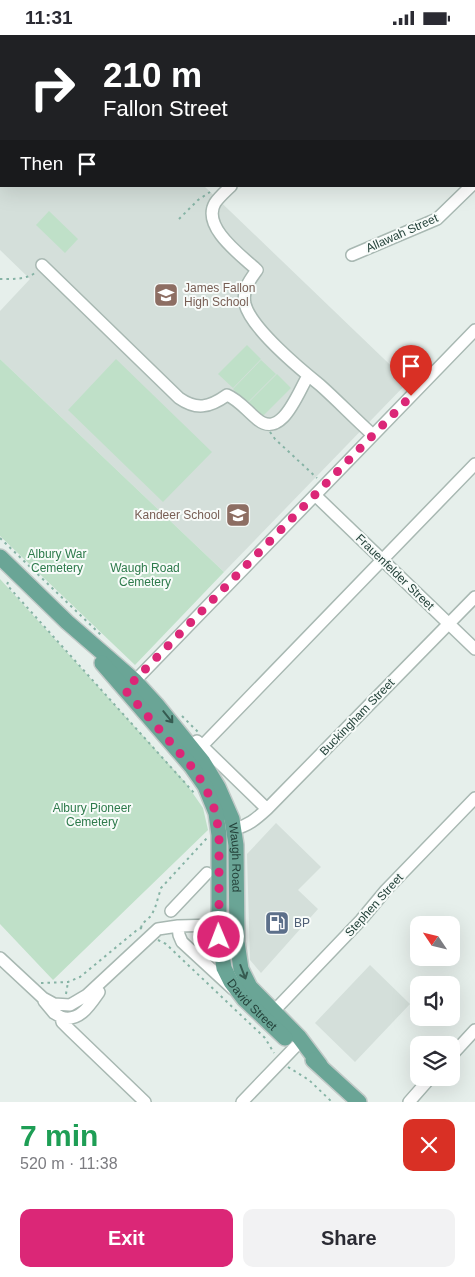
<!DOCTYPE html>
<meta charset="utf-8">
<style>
body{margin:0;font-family:Helvetica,sans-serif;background:#f2f2f3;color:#2b2b33;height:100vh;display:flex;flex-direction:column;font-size:19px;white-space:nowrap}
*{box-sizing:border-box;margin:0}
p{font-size:16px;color:#7c7c81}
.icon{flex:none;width:28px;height:28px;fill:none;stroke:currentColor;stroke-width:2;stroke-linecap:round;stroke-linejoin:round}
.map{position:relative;height:1067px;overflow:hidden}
.panel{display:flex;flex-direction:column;background:#fff;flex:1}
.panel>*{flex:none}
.guide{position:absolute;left:0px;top:0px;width:475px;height:152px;box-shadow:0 5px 20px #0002;background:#202124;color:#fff;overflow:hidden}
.needle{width:32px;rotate:305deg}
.tools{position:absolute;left:410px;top:881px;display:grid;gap:10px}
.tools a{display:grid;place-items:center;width:50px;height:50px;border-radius:10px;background:#fff;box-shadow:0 5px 20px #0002;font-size:25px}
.pin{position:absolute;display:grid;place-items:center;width:42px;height:42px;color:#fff;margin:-51px -21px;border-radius:50% 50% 50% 0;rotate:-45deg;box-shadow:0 0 5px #0007}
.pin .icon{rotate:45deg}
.me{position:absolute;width:55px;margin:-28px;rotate:359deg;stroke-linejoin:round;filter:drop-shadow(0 0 4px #0008)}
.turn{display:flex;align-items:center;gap:18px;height:105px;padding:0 20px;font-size:22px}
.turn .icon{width:65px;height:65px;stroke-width:2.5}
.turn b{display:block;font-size:35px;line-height:42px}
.then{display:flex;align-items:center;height:48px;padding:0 20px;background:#0003;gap:10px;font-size:19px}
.round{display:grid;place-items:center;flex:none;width:52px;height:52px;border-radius:10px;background:#f2f2f3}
.summary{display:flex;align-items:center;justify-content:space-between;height:85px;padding:0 20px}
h1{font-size:30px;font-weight:600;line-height:38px;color:#1e9e55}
.cta{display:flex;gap:10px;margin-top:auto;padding:10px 20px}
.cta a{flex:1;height:58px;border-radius:10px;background:#db2777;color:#fff;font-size:20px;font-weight:600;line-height:58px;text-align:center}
.cta a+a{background:#f2f2f3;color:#2b2b33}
.status{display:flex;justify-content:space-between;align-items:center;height:35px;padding:0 25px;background:#fff;direction:ltr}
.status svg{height:14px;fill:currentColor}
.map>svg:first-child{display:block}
.built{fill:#d4dfda}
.green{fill:#bfe0c8}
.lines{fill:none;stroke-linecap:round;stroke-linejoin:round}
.minor-casing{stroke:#a8b8b2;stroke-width:14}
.major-casing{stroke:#c2cac8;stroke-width:18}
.path{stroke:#86b3a5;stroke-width:2;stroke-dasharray:2.5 4;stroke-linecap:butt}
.minor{stroke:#fff;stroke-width:11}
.major{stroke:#6aa596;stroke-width:15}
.oneway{stroke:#365b51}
.route{stroke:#db2777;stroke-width:9;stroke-dasharray:0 16.2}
.labels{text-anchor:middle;stroke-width:4;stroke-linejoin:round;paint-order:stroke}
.street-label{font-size:12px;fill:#24423a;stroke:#f7fbf9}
.education-label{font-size:12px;fill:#785e54;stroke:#f7fbf9;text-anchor:start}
.park-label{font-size:12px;fill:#2d7a4b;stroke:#f7fbf9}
.service-label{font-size:12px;fill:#4e5e75;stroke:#f7fbf9;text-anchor:start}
</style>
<div class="status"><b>11:31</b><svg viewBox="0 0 49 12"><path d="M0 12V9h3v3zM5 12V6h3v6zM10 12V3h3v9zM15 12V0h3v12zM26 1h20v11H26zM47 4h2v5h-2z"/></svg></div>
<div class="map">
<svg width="475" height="1067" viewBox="0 0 475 1067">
<rect width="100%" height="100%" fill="#e6efeb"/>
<!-- built -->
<path class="built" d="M 0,0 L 48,1 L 1,1 L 1,151 L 204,151 L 408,347 L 224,537 L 0,324 L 0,276 L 30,244 L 0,215 Z
M 276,788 L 321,832 L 298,855 L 318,874 L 261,938 L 250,925 L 247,819 Z
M 370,930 L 410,969 L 355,1027 L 315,988 Z"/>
<!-- green -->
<path class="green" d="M 49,176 L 78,204 L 65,218 L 36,190 Z
M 247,310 L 261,324 L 233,353 L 218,339 Z
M 0,324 L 224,537 L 135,630 L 0,501 Z
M 116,324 L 212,417 L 163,467 L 68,375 Z
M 261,325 L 276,339 L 247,368 L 233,354 Z
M 277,339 L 291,353 L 262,382 L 248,368 Z
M 0,544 L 185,747 L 203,773 L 208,795 L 53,945 L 0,889 Z"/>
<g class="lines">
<defs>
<path id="minor" d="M 148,0 L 149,1
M 231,151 C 226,156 219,162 215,168 C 201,192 242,221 257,235 C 249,246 242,255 245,269 C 251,293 300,334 320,350 C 338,366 355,384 373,400
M 352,220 L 437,184 L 471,151
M 42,230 L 179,363 C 196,375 209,373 227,360 C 239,365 247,376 257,384 C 282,405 298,357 308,341
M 316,461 L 475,614
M 130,651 L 475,295
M 197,706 L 267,774
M 202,711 L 475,429
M 234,794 C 248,791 256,784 267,774 L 475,562
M 171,876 L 207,838
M 178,891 L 179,900 L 182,907 L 233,954
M 0,923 L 43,963 L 54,969 L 70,970 L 87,960 L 158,894 L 178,891 L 219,890
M 44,966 L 54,978 L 61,982 L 62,987 L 70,995 L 145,1067
M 273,977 L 361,885 L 386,855 L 475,763
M 61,982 C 79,988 90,970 99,957
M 451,1021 L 475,995
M 242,1067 L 295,1012
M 409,1067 L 431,1042"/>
<g id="major">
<path d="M 369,0 L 370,1"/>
<path d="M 391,0 L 392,1"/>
<path d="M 474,81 L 475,82"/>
<path d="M 474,102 L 475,103"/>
<path id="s1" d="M 0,522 L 67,587 L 135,646 L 156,669 L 203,727 L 218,752 L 232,784 L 236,810 L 237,907 L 241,934 L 250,952 L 299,1002 L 320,1030"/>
<path id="s2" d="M 102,628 L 191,731 L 205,751 L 216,778 L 219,800 L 219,901 L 224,933 L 231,947 L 244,964 L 285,1003"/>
<path d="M 313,1025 L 359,1067"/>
</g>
</defs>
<!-- minor casing -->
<use href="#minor" class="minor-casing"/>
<!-- major casing -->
<use href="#major" class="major-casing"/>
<!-- path -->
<path class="path" d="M 355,0 L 356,1
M 179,184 L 198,165 L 210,157
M 0,244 C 11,244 27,245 36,237
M 270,397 L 275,404 L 317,443
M 0,503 L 101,600
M 8,547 L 7,550 L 195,759
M 182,681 L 198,697
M 141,893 L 142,889 L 151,881 L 155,873 L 161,853 L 207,803
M 158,905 L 166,909 L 265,1003 L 274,1018
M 41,948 L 68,947 L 80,942 L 137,895 L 141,893 L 144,895
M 66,959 L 68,947
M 288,1032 L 309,1045 L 332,1067"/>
<!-- minor -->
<use href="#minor" class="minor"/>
<!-- major -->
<use href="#major" class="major"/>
</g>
<!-- one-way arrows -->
<defs><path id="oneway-shaft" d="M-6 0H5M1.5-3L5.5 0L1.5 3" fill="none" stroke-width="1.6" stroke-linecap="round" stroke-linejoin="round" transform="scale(1.25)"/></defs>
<g class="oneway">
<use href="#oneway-shaft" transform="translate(168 682) rotate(51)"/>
<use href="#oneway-shaft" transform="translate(243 937) rotate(69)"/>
</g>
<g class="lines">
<!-- route -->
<path class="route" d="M 219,902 L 219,800 L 216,778 L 205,751 L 191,731 L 125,655 L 411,361"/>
</g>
<!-- icons -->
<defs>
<symbol id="school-square" viewBox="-11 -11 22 22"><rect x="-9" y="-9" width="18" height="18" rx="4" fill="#8d6e63" stroke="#f7fbf9"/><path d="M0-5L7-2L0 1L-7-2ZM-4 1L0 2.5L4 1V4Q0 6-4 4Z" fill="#fff"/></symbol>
<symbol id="fuel-square" viewBox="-11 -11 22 22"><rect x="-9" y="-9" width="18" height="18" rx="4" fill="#5c6f8a" stroke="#f7fbf9"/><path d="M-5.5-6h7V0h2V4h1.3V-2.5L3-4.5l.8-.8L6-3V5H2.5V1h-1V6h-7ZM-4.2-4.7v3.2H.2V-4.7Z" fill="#fff"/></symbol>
</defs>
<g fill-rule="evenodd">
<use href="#school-square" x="152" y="246" width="28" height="28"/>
<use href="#school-square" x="224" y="466" width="28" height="28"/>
<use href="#fuel-square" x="263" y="874" width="28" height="28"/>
</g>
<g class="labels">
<!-- street labels -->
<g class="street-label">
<text transform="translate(402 198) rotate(-24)" y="4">Allawah Street</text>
<text transform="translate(395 537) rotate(44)" y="4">Frauenfelder Street</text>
<text transform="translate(357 682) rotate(-46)" y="4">Buckingham Street</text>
<text dy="4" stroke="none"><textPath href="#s1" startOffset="392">Waugh Road</textPath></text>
<text transform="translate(374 870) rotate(-48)" y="4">Stephen Street</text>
<text dy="4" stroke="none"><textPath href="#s2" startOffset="392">David Street</textPath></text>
</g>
<!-- education labels -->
<g class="education-label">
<text x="184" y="257">James Fallon<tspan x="184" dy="14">High School</tspan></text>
<text x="220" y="484" text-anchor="end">Kandeer School</text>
</g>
<!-- park labels -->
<g class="park-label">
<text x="57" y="523">Albury War<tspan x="57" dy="14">Cemetery</tspan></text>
<text x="145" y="537">Waugh Road<tspan x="145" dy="14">Cemetery</tspan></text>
<text x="92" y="777">Albury Pioneer<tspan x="92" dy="14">Cemetery</tspan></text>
</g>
<!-- service labels -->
<g class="service-label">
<text x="294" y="892">BP</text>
</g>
</g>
</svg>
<div class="tools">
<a><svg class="needle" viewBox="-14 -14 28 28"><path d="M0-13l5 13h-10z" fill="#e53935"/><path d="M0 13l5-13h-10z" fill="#7c7c81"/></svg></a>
<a><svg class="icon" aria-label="sound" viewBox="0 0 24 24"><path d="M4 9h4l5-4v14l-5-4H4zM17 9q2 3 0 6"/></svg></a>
<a><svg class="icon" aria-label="layers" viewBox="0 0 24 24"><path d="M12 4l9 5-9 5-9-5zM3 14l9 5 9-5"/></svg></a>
</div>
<div class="pin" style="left:411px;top:361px;background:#d93025"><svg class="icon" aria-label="arrive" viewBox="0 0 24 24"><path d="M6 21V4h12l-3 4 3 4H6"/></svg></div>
<svg class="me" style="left:219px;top:902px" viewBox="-20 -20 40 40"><circle r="17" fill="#db2777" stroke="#fff" stroke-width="3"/><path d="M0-11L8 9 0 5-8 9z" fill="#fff"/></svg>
<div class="guide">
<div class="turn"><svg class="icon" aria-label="right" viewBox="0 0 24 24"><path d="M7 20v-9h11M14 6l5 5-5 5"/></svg><div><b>210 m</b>Fallon Street</div></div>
<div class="then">Then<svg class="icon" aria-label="arrive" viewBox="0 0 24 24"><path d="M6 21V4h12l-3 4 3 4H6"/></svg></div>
</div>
</div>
<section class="panel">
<div class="summary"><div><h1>7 min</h1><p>520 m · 11:38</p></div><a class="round" style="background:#d93025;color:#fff"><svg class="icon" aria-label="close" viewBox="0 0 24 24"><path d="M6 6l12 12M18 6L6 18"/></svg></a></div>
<div class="cta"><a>Exit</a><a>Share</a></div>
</section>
